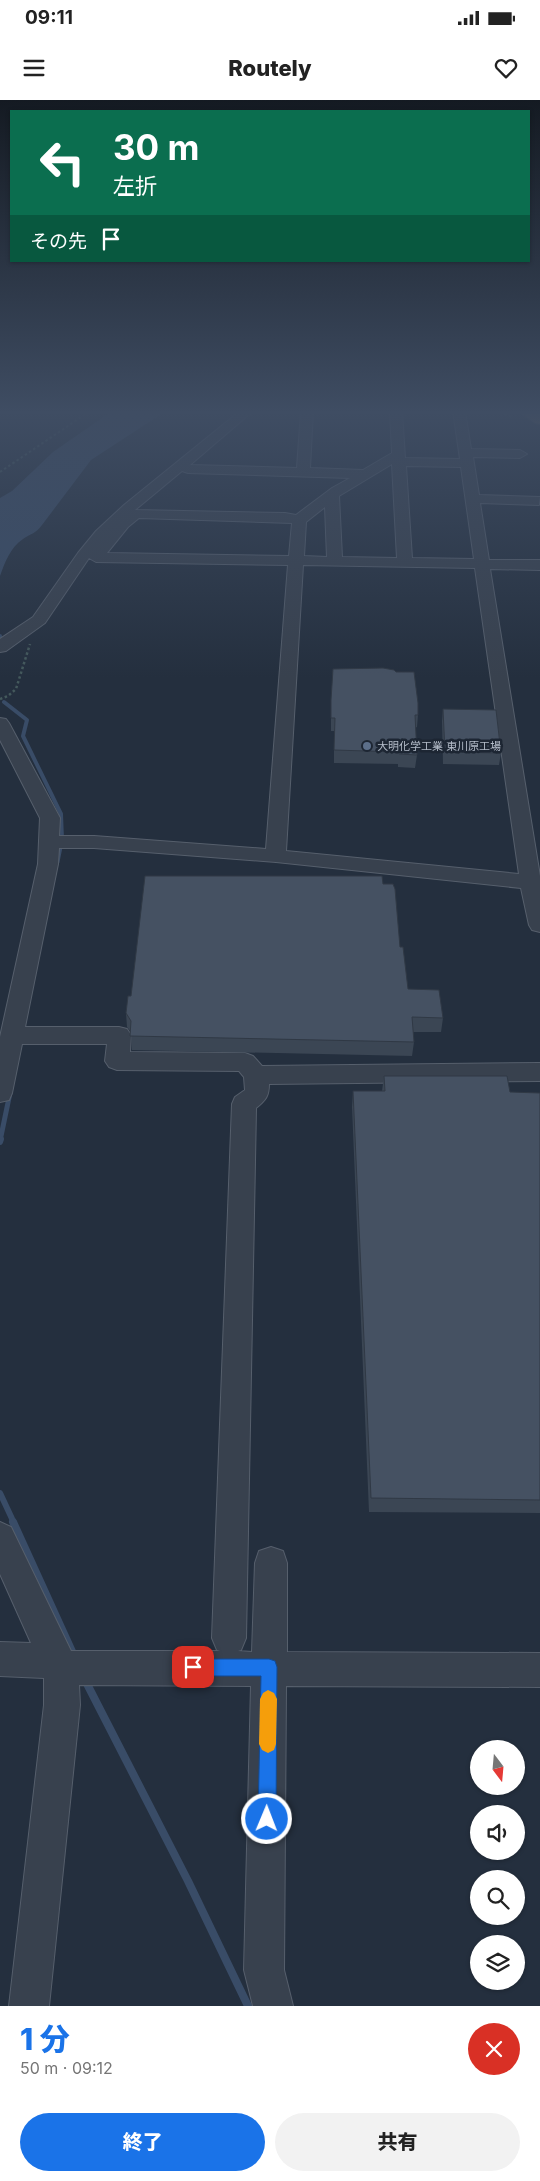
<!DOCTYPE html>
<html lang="ja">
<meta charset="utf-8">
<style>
body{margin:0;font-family:Inter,"Noto Sans JP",sans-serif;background:#f2f2f2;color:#222;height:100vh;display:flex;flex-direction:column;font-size:19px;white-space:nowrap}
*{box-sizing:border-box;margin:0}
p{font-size:16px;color:#767676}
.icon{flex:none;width:28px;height:28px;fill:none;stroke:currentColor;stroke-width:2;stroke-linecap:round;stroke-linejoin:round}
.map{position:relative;height:1906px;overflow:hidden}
.details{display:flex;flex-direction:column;background:#fff;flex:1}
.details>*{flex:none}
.banner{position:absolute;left:10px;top:10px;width:520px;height:152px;border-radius:0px;box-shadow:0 1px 4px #0004;background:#0b6e4f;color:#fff;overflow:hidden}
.needle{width:32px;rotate:164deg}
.tools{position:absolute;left:470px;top:1640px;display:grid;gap:10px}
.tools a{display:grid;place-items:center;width:55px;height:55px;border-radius:50%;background:#fff;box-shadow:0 1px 4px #0004;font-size:25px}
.pin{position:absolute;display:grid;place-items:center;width:42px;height:42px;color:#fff;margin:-21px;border-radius:10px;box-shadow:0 2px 8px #0006}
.me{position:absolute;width:55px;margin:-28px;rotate:1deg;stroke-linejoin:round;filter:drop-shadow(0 0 4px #0008)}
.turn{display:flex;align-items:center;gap:18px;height:105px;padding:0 20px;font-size:22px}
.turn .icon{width:65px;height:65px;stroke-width:2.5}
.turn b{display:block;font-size:35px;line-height:42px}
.then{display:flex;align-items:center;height:48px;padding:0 20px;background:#0003;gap:10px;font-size:19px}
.round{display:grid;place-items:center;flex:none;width:52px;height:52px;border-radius:26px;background:#f2f2f2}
.summary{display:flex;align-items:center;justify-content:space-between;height:85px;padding:0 20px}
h1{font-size:30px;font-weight:800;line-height:38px;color:#1a73e8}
.primary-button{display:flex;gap:10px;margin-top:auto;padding:10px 20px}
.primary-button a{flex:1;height:58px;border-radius:30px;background:#1a73e8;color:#fff;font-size:20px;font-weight:800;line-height:58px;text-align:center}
.primary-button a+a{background:#f2f2f2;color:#222}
.status{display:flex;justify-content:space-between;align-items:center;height:35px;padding:0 25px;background:#fff;direction:ltr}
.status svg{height:14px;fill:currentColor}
header{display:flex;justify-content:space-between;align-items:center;height:65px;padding:0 20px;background:#fff;font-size:22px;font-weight:800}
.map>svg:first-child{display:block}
.water{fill:#394c67}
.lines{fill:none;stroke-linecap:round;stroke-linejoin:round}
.stream-far3{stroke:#394c67;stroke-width:4}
.stream-far2{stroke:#394c67;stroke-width:5}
.stream-far1{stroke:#394c67;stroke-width:6}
.stream{stroke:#394c67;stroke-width:8}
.minor-casing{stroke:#565f6c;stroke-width:2}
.highway-casing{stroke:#434c59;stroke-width:2}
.path-far1{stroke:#44595c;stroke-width:2;stroke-dasharray:2.5 2.5;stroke-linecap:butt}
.path{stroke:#44595c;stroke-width:2.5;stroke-dasharray:2.5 2.5;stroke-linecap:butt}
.minor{fill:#38414e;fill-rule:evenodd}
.highway{fill:#746855;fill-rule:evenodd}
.wall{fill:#3b4654}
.building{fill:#455162;stroke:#303945}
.route{fill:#1a73e8;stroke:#114b97}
.slow{fill:#f59e0b}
.service-dot{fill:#5c6f8a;stroke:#1d2633;stroke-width:2}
.labels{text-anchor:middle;stroke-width:5;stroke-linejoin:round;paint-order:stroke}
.far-poi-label{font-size:11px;fill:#b4bcc9;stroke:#1d2633;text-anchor:start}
</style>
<div class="status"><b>09:11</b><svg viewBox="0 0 49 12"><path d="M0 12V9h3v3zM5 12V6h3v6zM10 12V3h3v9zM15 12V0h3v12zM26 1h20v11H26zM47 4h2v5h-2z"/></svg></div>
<header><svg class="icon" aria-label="menu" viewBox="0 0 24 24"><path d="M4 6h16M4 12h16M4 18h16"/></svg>Routely<svg class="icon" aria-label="heart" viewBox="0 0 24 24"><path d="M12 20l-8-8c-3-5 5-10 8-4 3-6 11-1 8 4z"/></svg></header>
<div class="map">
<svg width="540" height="1906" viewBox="0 0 540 1906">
<rect width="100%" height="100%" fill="#242f3e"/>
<!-- water -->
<path class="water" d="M 112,311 L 166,311 L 91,360 L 42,425 C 35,434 32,433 23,439 C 10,448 5,462 0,476 L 0,398 L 12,391 L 53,352 Z"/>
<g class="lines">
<!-- stream-far3 -->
<path class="stream-far3" d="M 0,536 L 0,540
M 4,602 L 27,620 L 23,636 L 61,714 L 62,739"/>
<!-- stream-far2 -->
<path class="stream-far2" d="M 57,762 L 62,737
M 0,1041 L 10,993"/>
<!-- stream-far1 -->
<path class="stream-far1" d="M 0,1042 L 1,1039
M 0,1393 L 14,1423"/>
<!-- stream -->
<path class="stream" d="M 13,1422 L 74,1556
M 85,1580 L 188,1781 L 248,1906"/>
<defs>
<path id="minor" d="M 240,311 L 253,311 L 190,365 L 297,368 L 301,311 L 313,311 L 310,368 L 363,370 L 392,353 L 390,311 L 402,311 L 405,358 L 460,359 L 453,311 L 465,311 L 471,349 L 520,350 L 527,354 L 520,358 L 473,357 L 479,395 L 540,397 L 539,405 L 480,403 L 489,460 L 540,460 L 540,470 L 490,469 L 540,776 L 540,832 L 532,830 L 529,825 L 521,788 L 276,762 L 94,748 L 59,748 L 58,764 L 25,927 L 119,927 L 127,929 L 131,935 L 130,952 L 245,953 L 253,956 L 262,966 L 540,963 L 540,981 L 269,984 C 269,996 266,1000 256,1008 L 246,1538 L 241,1550 L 238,1551 L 252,1552 L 255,1463 L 259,1451 L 271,1447 L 283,1451 L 287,1463 L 287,1552 L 540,1553 L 540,1587 L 286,1586 L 284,1870 L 293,1906 L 253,1906 L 244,1870 L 251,1586 L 79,1585 L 80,1605 L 49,1906 L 9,1906 L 44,1605 L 44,1578 L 0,1576 L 0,1542 L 31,1543 L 0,1474 L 0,1422 L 11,1427 L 71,1551 L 220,1551 L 217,1550 L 212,1538 L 232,1004 L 235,997 L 245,990 L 244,977 L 239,971 L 117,970 L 109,967 L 105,961 L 107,944 L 22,944 L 12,993 L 9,1000 L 0,1002 L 0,937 L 38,764 L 40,718 L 0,640 L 0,618 L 6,619 L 9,623 L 60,718 L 59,736 L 94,736 L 266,749 L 288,465 L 96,462 L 89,458 L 45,523 L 6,551 L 0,552 L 0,539 L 33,517 L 78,453 L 96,431 L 124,405 ZM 392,364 L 397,458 L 342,457 L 339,396 ZM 406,366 L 461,367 L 474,459 L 412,458 ZM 182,371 L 188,373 L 350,378 L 332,388 L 296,415 L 285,413 L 135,410 ZM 325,407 L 327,457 L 304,456 L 306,422 ZM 139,418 L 292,423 L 289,456 L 107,453 L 128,427 ZM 303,465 L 475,468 L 519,774 L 286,751 Z"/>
<path id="highway" d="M 518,311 L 535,311 L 540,314 L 540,324 L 535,323 Z"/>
</defs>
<!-- minor casing -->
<use href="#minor" class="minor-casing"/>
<!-- highway casing -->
<use href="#highway" class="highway-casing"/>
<!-- path-far1 -->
<path class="path-far1" d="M 500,311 L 513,318
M 0,372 L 90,311"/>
<!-- path -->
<path class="path" d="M 0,599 L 8,596 L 16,589 L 30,544"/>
<!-- minor -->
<use href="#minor" class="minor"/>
<!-- highway -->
<use href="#highway" class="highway"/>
</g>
<!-- wall -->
<path class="wall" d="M 331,600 L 418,615 L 417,627 L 415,628 L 417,655 L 415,668 L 398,667 L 398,664 L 334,663 L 334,631 L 331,631 Z
M 443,609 L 501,653 L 499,665 L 443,664 L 442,621 Z
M 383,784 L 408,889 L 443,918 L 441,932 L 413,932 L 414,942 L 412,956 L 132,950 L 131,932 L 127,927 L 126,913 L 131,896 Z
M 384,976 L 510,992 L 540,995 L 540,1413 L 369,1412 L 352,1007 L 353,991 L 382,991 Z"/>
<!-- building -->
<path class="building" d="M 383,568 L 394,570 L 396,572 L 414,572 L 418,603 L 418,615 L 415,615 L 417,655 L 399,654 L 399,652 L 334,650 L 335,618 L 331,618 L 331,600 L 333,569 Z
M 443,609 L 496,610 L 501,653 L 445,652 Z
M 145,776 L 382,776 L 383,784 L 393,784 L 395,789 L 400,847 L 403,847 L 408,889 L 439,890 L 443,918 L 412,917 L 414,942 L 130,936 L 131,921 L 126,913 L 128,896 L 131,896 Z
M 384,976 L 507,976 L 510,992 L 540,993 L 540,1400 L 371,1398 L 353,991 L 385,991 Z"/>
<!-- sky -->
<linearGradient id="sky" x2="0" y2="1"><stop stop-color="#141a22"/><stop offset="0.54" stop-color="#3f4d63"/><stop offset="1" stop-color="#3f4d63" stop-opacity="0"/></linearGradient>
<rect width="540" height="578" fill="url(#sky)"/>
<!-- route -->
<path class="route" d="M 193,1559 L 269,1559 L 275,1561 L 277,1567 L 276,1719 L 273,1725 L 267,1728 L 260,1725 L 258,1719 L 261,1576 L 193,1576 L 187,1573 L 185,1567 L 187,1562 Z"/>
<!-- slow -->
<path class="slow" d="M 268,1590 L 274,1593 L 277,1599 L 276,1644 L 274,1650 L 268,1653 L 262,1650 L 259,1644 L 260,1599 L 263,1593 Z"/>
<!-- markers -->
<circle class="service-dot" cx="367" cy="646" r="5"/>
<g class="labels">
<!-- far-poi labels -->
<g class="far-poi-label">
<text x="377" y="650">大明化学工業 東川原工場</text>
</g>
</g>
</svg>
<div class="tools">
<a><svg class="needle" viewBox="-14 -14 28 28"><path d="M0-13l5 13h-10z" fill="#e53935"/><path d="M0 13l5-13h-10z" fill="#767676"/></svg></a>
<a><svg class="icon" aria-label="sound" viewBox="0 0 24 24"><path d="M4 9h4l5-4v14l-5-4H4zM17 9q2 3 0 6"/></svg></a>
<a><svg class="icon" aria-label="search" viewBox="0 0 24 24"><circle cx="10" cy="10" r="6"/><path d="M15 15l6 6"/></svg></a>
<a><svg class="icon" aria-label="layers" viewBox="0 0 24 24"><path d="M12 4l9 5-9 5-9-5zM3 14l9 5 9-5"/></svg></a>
</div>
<div class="pin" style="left:193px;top:1567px;background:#d93025"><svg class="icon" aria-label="arrive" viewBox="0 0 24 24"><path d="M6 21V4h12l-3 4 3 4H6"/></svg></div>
<svg class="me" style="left:267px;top:1719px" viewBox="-20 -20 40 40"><circle r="17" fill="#1a73e8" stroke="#fff" stroke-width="3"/><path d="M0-11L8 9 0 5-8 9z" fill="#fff"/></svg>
<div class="banner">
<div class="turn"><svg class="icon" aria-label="left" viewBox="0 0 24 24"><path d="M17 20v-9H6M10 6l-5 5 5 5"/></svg><div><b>30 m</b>左折</div></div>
<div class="then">その先<svg class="icon" aria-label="arrive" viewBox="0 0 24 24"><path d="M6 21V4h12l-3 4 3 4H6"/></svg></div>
</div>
</div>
<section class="details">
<div class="summary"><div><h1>1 分</h1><p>50 m · 09:12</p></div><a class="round" style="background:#d93025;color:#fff"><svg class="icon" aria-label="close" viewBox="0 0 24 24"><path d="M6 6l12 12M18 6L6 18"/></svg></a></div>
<div class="primary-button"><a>終了</a><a>共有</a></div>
</section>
